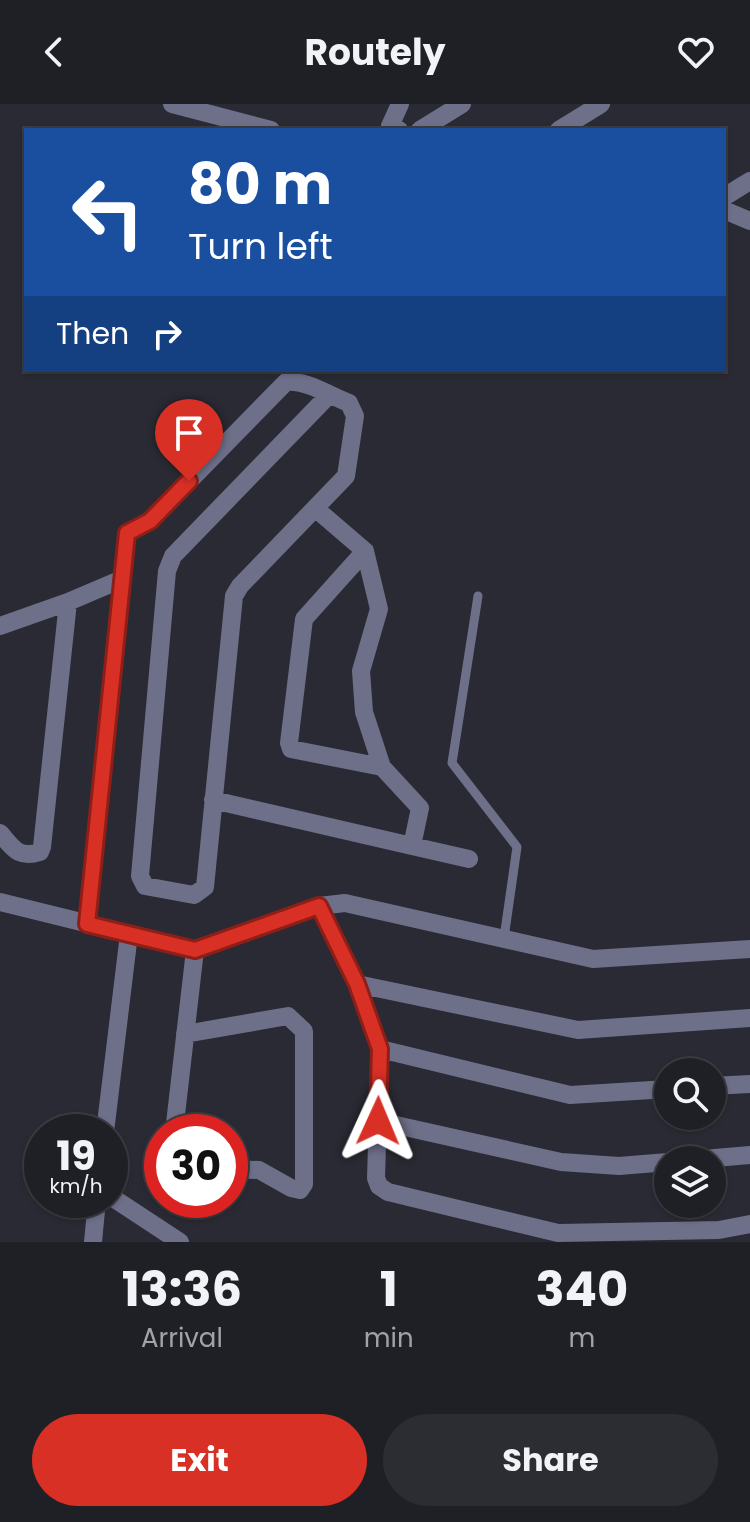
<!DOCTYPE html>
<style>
body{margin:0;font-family:Poppins,sans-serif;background:#2c2d32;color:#f1f3f6;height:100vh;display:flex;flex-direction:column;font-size:30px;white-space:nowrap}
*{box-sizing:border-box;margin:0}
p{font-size:26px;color:#a1a3a7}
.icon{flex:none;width:44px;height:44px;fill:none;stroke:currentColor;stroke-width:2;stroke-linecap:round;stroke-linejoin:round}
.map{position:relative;height:1138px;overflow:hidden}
.drawer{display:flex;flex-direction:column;background:#1f2026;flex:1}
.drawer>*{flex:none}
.guide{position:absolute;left:24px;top:24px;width:702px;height:244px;border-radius:0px;box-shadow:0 2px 6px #0004,0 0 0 2px #3c3e43;background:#1a4fa0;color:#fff;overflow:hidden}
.controls{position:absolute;left:654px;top:954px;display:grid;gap:16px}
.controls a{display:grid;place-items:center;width:72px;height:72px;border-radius:50%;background:#1f2026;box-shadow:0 2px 6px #0004,0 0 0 2px #3c3e43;font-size:40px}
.speed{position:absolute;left:24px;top:1010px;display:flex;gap:16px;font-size:40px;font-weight:700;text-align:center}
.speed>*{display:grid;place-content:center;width:104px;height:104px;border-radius:50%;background:#1f2026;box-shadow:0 2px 6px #0004,0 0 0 2px #3c3e43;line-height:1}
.speed small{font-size:20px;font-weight:400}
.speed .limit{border:12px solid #d22;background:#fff;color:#111}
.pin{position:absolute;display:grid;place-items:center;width:68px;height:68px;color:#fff;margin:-82px -34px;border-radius:50% 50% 50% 0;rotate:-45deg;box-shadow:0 0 8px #0007}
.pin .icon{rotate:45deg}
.me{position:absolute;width:88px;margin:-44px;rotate:1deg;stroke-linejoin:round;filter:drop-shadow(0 0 6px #0008)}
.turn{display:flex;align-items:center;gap:28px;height:168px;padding:0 32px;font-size:36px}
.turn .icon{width:104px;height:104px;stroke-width:2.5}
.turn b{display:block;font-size:56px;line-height:68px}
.then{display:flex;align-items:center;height:76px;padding:0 32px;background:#0003;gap:16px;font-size:30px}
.eta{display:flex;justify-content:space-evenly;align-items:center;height:136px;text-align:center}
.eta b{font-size:48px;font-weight:700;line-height:56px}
.primary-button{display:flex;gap:16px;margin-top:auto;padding:16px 32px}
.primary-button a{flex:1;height:92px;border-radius:48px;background:#d93025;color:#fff;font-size:32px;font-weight:700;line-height:92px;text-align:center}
.primary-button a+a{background:#2c2d32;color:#f1f3f6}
header{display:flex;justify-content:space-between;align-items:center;height:104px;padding:0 32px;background:#1f2026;font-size:36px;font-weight:700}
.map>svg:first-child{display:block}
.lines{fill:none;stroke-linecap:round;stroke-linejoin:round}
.service{stroke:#6e708a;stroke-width:9}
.minor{stroke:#6e708a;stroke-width:18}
.route-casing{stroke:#8d1f18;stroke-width:20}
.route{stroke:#d93025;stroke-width:14}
</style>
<header><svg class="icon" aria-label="back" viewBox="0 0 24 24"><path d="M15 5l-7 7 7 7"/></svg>Routely<svg class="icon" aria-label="heart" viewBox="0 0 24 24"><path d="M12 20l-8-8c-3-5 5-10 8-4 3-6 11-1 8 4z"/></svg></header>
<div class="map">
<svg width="750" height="1138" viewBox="0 0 750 1138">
<rect width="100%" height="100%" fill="#292a33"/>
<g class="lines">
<!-- service -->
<path class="service" d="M 478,492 L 452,659 L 517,743 L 504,834"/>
<!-- minor -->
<path class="minor" d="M 172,0 L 271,26
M 399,26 L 390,22 L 400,0
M 420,26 L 462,0
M 559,26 L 601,0
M 724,93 L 750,77
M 724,106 L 750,117
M 316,405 L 365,447
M 122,475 L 127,429 L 150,417 L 286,278 C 304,275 331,292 349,299 L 355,312 L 346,372 L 240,482 L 234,492 L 205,783 L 194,791 L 145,782 L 140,772 L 167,467 L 173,452 L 329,291
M 0,522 L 68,498 L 122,475 L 87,820
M 213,696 L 412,742 L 420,704 L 382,663 L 364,608 L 361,567 L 379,505 L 365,447 L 304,515 L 289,639 L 291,645 L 382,663
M 0,729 C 13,744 18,755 40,748 L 42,743 L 68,498
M 412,742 L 469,755
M 0,798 L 195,846 L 174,1028
M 319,802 L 357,880 L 380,945 L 376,1074 L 379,1082 L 388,1088 L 558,1129 L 719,1126 L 750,1120
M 195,846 L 319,802 L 345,799 L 593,855 L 750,845
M 357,880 L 578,926 L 750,914
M 185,930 L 288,912 L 304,927 L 304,1080 L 300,1086 L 291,1084 L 259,1066 L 230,1065
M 380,945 L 570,991 L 668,985
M 712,982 L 750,980
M 378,1017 L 561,1058 L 619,1062 L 668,1058
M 105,1028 L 129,830
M 692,1056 L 750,1051
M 110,1092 L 180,1138
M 93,1138 L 97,1096"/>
</g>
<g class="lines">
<defs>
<path id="route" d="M 189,377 L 150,417 L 127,429 L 87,820 L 195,846 L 319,802 L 357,880 L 380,945 L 378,1017"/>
</defs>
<!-- route casing -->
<use href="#route" class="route-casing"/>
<!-- route -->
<use href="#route" class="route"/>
</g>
</svg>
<div class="controls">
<a><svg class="icon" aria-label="search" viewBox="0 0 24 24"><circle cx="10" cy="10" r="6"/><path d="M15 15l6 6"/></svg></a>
<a><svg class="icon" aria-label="layers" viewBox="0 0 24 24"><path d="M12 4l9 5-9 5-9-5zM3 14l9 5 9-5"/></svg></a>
</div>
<div class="speed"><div>19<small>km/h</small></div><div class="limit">30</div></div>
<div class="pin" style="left:189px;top:377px;background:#d93025"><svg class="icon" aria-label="arrive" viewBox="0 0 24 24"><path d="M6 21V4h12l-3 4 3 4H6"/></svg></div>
<svg class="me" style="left:378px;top:1017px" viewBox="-20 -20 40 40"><path d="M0-17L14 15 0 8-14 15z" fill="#d93025" stroke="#fff" stroke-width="4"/></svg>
<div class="guide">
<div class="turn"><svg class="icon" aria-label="left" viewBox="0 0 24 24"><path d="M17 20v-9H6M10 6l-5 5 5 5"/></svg><div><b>80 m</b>Turn left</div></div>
<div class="then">Then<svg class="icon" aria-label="right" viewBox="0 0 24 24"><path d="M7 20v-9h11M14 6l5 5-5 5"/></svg></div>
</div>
</div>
<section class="drawer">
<div class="eta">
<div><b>13:36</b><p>Arrival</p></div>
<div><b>1</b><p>min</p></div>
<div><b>340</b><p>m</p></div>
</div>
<div class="primary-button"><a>Exit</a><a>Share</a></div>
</section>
